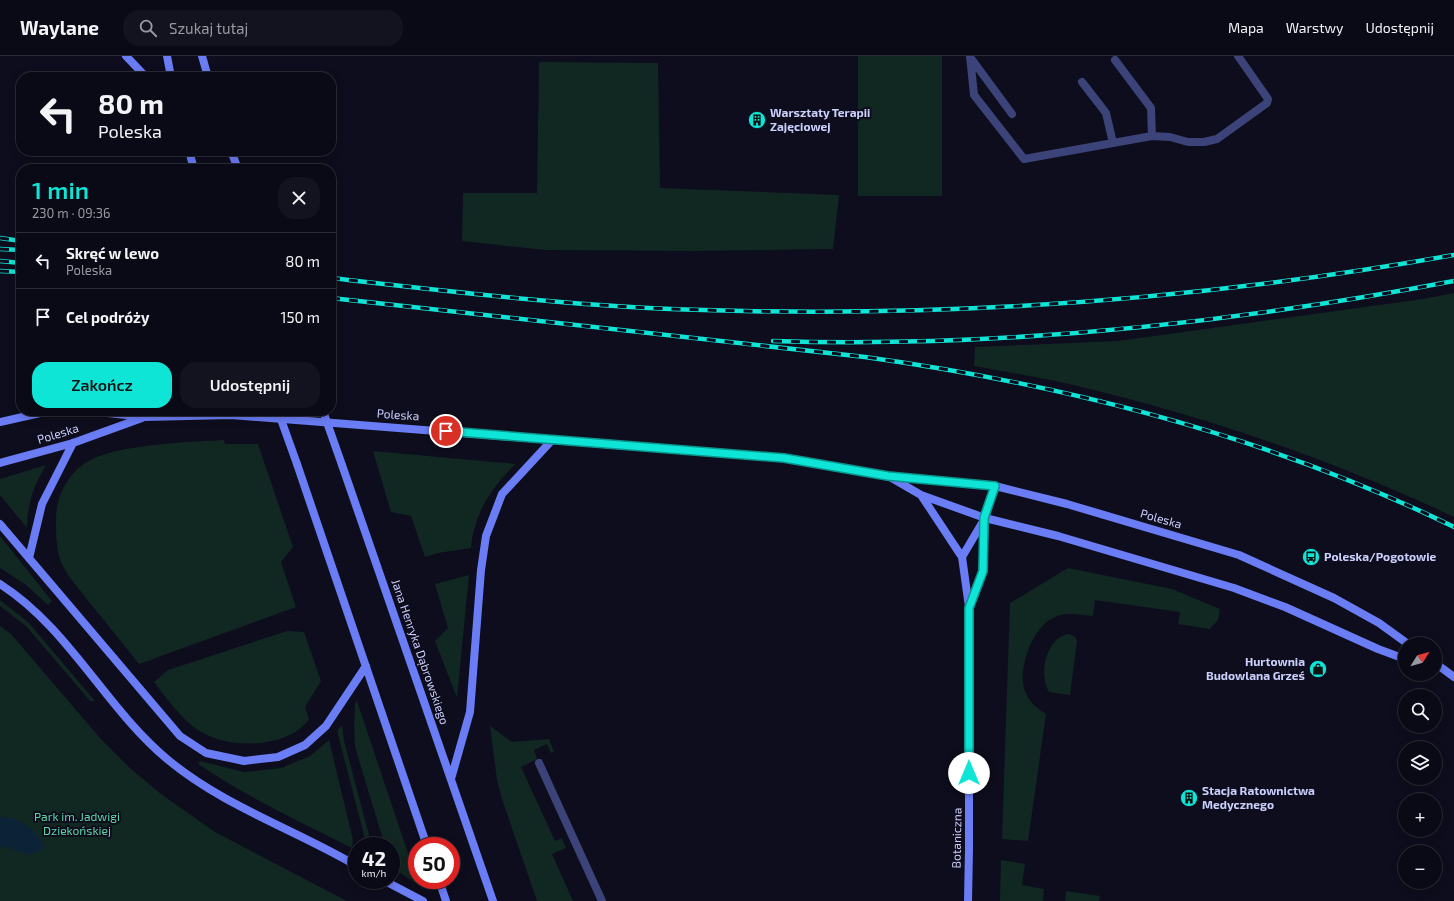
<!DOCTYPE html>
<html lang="pl">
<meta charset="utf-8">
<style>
body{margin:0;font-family:"Exo 2",sans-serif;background:#13131f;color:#f1f3f6;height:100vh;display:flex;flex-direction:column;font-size:15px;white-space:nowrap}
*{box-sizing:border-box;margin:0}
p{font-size:13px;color:#999aa1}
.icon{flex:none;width:22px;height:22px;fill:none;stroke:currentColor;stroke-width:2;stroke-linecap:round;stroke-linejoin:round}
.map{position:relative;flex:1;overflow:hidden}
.side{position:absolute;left:16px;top:108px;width:320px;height:252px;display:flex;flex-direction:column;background:#0a0a16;border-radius:16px;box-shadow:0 2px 10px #0003,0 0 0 1px #2a2b35}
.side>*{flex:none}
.top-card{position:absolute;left:16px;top:16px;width:320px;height:84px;border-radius:16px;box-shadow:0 2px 10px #0003,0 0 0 1px #2a2b35;background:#0a0a16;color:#f1f3f6;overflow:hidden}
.needle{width:26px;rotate:53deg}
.tools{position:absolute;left:1398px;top:581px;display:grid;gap:8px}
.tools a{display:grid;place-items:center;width:44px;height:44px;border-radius:50%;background:#0a0a16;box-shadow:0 2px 10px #0003,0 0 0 1px #2a2b35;font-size:20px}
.speed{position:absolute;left:348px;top:781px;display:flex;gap:8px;font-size:20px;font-weight:700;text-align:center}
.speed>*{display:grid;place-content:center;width:52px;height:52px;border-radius:50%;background:#0a0a16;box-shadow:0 2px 10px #0003,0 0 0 1px #2a2b35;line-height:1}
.speed small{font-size:10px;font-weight:400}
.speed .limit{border:6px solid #d22;background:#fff;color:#111}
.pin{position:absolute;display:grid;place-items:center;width:34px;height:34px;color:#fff;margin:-17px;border:2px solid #fff;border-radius:50%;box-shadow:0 1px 4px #0007}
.me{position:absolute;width:44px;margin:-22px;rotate:0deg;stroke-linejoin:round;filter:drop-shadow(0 0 3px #0008)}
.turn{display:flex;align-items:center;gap:14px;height:84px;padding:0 16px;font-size:18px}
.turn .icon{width:52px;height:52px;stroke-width:2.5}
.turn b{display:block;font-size:28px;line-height:34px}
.round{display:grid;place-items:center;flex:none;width:42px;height:42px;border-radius:16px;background:#13131f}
.head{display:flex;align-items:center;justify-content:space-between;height:68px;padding:0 16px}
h1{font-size:24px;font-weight:600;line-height:30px;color:#0fe5d7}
.cta{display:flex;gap:8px;margin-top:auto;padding:8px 16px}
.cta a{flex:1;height:46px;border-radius:16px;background:#0fe5d7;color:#111;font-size:16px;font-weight:600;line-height:46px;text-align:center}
.cta a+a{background:#13131f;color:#f1f3f6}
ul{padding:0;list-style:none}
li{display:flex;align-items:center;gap:12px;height:56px;padding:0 16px;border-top:1px solid #2a2b35}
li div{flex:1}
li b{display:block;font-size:15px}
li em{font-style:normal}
header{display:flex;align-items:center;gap:24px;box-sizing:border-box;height:56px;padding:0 20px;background:#0a0a16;border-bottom:1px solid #2a2b35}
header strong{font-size:19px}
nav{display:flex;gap:22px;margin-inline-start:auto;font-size:14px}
.search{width:280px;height:36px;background:#13131f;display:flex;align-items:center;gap:10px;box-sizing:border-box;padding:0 14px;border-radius:16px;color:#999aa1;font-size:15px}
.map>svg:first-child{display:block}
.green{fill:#112722}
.water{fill:#0c2337}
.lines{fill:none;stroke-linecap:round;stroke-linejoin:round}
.street{stroke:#3b4379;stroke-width:8}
.secondary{stroke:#6a7df5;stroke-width:8}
.rail-casing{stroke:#0fe5d7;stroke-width:4.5}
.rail{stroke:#0d0d1d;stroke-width:3;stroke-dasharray:9;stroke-linecap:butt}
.secondary-bridge{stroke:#6a7df5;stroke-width:8}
.route-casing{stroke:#0a958c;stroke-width:10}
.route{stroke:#0fe5d7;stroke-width:7}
.labels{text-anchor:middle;stroke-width:4;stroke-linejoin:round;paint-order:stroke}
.poi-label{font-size:12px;font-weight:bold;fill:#cccffc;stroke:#0d0d1d;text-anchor:start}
.street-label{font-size:12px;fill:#cccffc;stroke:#0d0d1d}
.park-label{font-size:12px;fill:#5ed6a4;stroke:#0d0d1d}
</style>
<header>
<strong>Waylane</strong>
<div class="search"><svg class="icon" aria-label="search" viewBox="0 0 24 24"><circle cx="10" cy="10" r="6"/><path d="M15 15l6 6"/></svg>Szukaj tutaj</div>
<nav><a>Mapa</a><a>Warstwy</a><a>Udostępnij</a></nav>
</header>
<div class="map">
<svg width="1454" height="845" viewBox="0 0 1454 845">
<rect width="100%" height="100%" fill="#0d0d1d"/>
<!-- green -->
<path class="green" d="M 858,0 L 942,0 L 942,140 L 858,140 Z
M 539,6 L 658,7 L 660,132 L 839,139 L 833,193 L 694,195 L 546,194 L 462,185 L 463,137 L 537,137 Z
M 1454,237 L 1454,461 C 1331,403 1202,359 1069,328 C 1038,321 1006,316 974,310 L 975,291 L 1118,285 L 1423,243 Z
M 224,384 L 225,388 L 258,388 L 293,491 L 281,506 L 296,551 L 139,608 C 122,587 106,566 89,546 C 82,536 73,527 67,517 C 56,501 56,483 56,465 C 55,442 68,417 87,406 C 116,388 190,386 224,384 Z
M 373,395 L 516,408 C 491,431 474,458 471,492 L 438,497 L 425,501 L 411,460 L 391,456 Z
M 46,409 C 34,429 27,449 27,472 L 0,439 L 0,423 Z
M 0,480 L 52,545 L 48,549 L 26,529 L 0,512 Z
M 1068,512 L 1172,533 L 1220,553 L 1218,564 L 1210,573 L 1178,568 L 1180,556 L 1095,544 L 1093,560 C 1080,559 1065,555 1053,562 C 1032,572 1017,614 1025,635 C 1029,646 1037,652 1046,658 L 1028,785 L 1002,783 L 1010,547 Z
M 469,519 L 457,642 L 435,585 L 448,572 L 435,528 Z
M 0,544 L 29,567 L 95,645 L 90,645 L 26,570 L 0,550 Z
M 0,570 L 11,578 L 100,682 L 131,713 L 161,738 L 215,776 L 347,845 L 0,845 Z
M 287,575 L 304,576 L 321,625 L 305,651 L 309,664 C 304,669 298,675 292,678 C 262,693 216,691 190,668 C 177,656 165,641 154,626 L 168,614 Z
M 1069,578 L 1075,581 L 1077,585 L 1070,639 L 1049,636 C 1038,618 1046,581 1069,578 Z
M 357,645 L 417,824 L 420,830 L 391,811 L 391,790 L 385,790 L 355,691 L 354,670 L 355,647 Z
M 342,669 L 344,685 L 372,790 L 365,790 L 364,779 L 337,675 Z
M 490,670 L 512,686 L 549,683 L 554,696 L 551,697 L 547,688 L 534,694 L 537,703 L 521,711 L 555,785 L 562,782 L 566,792 L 552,798 L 573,845 L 537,845 L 502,743 L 497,724 Z
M 329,684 L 353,784 L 352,792 C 300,766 247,741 198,708 L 200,705 L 244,716 L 281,712 L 310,700 Z
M 1001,804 L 1025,808 L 1022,829 L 1044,833 L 1043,845 L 1000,845 Z
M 1066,835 L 1100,840 L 1099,845 L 1065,845 Z"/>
<!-- water -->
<path class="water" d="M 0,761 C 22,762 36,773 45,792 L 29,799 L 4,790 L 0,793 Z"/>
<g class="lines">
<!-- street -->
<path class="street" d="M 970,0 L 974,39 L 1024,103 L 1152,80 L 1170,81 L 1188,86 L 1204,86 L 1217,83 L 1267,47 L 1268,43 L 1238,0
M 970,1 L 1012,58
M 1115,4 L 1151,52 L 1152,80
M 1082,26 L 1106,57 L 1113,87
M 539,707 L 602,845"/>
<!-- secondary -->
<path class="secondary" d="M 126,0 L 146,21
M 167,0 L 171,21
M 202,0 L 208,21
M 189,95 L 194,113
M 231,95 L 238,113
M 89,355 L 145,361 L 231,359 L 784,402 L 888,420 L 995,430 L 1067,448 L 1239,499 L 1334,542 L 1379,567 L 1408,588
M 0,366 L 49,355
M 0,407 L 73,387 L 142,362
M 297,408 L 427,790
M 342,409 L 493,845
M 890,421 L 921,439 L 985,462 L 1058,480 L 1234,532 L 1285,551 L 1378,593 L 1405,603
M 921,439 L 962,501 L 969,551 L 969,793 L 968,845
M 0,468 L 180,680 L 206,697 L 244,705 L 278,701 L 305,689 L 326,670 L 366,610
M 962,501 L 985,462 L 995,430
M 29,502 L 42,448 L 73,387
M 0,528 C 69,572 105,651 167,703 C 223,750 294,773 357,810
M 970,551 L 983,515 L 985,462
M 1435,607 L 1454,621
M 451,723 L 470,656 L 481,514 L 486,480 L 502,438 L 553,383
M 383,824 L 423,845
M 439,824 L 446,845"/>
<defs>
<path id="rail" d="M 0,182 L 21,185
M 0,193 L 21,194
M 0,205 L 21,207
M 0,215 L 21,216
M 331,222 C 455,236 579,251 704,254 C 955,262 1206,243 1454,199
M 331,242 L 865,301 C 1068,329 1270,381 1454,471
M 773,285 C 999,292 1233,267 1454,225"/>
</defs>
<!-- rail casing -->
<use href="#rail" class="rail-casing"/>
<!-- rail -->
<use href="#rail" class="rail"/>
<!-- secondary-bridge -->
<path class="secondary-bridge" d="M 278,355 L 297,408
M 323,355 L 342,409"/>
</g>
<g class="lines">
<defs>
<path id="route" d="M 446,375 L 784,402 L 888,420 L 995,430 L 984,462 L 983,515 L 969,552 L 969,717"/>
</defs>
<!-- route casing -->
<use href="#route" class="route-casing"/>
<!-- route -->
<use href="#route" class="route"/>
</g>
<!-- icons -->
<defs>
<symbol id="building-disc" viewBox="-11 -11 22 22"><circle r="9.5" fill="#0fe5d7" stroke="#0d0d1d"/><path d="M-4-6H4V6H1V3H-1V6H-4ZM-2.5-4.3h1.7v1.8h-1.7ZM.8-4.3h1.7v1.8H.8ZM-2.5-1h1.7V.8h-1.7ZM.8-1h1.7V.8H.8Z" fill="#111"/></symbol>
<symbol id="bus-disc" viewBox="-11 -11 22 22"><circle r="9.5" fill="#0fe5d7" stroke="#0d0d1d"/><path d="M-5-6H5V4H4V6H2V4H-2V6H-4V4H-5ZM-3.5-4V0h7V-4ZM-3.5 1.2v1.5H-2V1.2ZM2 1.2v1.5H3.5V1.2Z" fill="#111"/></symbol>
<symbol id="shop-disc" viewBox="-11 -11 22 22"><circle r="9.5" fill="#0fe5d7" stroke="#0d0d1d"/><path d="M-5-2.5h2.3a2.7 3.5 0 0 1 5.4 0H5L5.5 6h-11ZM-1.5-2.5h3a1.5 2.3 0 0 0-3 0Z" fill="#111"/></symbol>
</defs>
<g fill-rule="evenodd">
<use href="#building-disc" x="747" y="54" width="20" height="20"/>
<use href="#bus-disc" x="1301" y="491" width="20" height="20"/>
<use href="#shop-disc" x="1308" y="603" width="20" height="20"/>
<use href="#building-disc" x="1179" y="732" width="20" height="20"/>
</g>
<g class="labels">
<!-- poi labels -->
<g class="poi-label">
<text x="770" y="61">Warsztaty Terapii<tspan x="770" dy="14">Zajęciowej</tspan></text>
<text x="1324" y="505">Poleska/Pogotowie</text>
<text x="1305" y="610" text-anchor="end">Hurtownia<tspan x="1305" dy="14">Budowlana Grześ</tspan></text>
<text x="1202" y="739">Stacja Ratownictwa<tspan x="1202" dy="14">Medycznego</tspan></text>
</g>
<!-- street labels -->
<g class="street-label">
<text transform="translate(398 359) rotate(4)" y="4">Poleska</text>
<text transform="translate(58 378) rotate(-17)" y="4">Poleska</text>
<text transform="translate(1161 463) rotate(16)" y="4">Poleska</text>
<text transform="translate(420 596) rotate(71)" y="4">Jana Henryka Dąbrowskiego</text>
<text transform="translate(957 782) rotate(-89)" y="4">Botaniczna</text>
</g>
<!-- park labels -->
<g class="park-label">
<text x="77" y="765">Park im. Jadwigi<tspan x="77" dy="14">Dziekońskiej</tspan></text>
</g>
</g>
</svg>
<div class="tools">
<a><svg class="needle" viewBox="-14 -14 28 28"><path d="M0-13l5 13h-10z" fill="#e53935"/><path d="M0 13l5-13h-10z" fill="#999aa1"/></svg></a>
<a><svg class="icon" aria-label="search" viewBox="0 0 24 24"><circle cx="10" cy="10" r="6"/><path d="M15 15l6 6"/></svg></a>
<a><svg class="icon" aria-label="layers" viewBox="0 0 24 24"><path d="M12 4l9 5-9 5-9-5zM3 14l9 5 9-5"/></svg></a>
<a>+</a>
<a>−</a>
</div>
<div class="speed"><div>42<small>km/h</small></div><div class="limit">50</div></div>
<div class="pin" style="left:446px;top:375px;background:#d93025"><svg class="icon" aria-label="arrive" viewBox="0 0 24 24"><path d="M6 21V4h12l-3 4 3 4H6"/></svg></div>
<svg class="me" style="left:969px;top:717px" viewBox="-20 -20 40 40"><circle r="19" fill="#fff"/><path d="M0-13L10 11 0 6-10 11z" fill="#0fe5d7"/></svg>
<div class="top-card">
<div class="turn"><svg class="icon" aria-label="left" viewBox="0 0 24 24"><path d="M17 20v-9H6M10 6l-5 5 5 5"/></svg><div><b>80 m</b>Poleska</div></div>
</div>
<section class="side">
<div class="head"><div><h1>1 min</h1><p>230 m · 09:36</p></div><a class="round"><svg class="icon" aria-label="close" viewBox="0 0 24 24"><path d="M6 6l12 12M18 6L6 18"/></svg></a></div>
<ul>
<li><svg class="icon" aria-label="left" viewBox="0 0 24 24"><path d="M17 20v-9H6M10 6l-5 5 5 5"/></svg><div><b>Skręć w lewo</b><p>Poleska</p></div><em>80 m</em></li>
<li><svg class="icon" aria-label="arrive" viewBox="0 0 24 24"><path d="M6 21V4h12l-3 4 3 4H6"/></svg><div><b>Cel podróży</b></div><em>150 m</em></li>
</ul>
<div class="cta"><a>Zakończ</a><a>Udostępnij</a></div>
</section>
</div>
